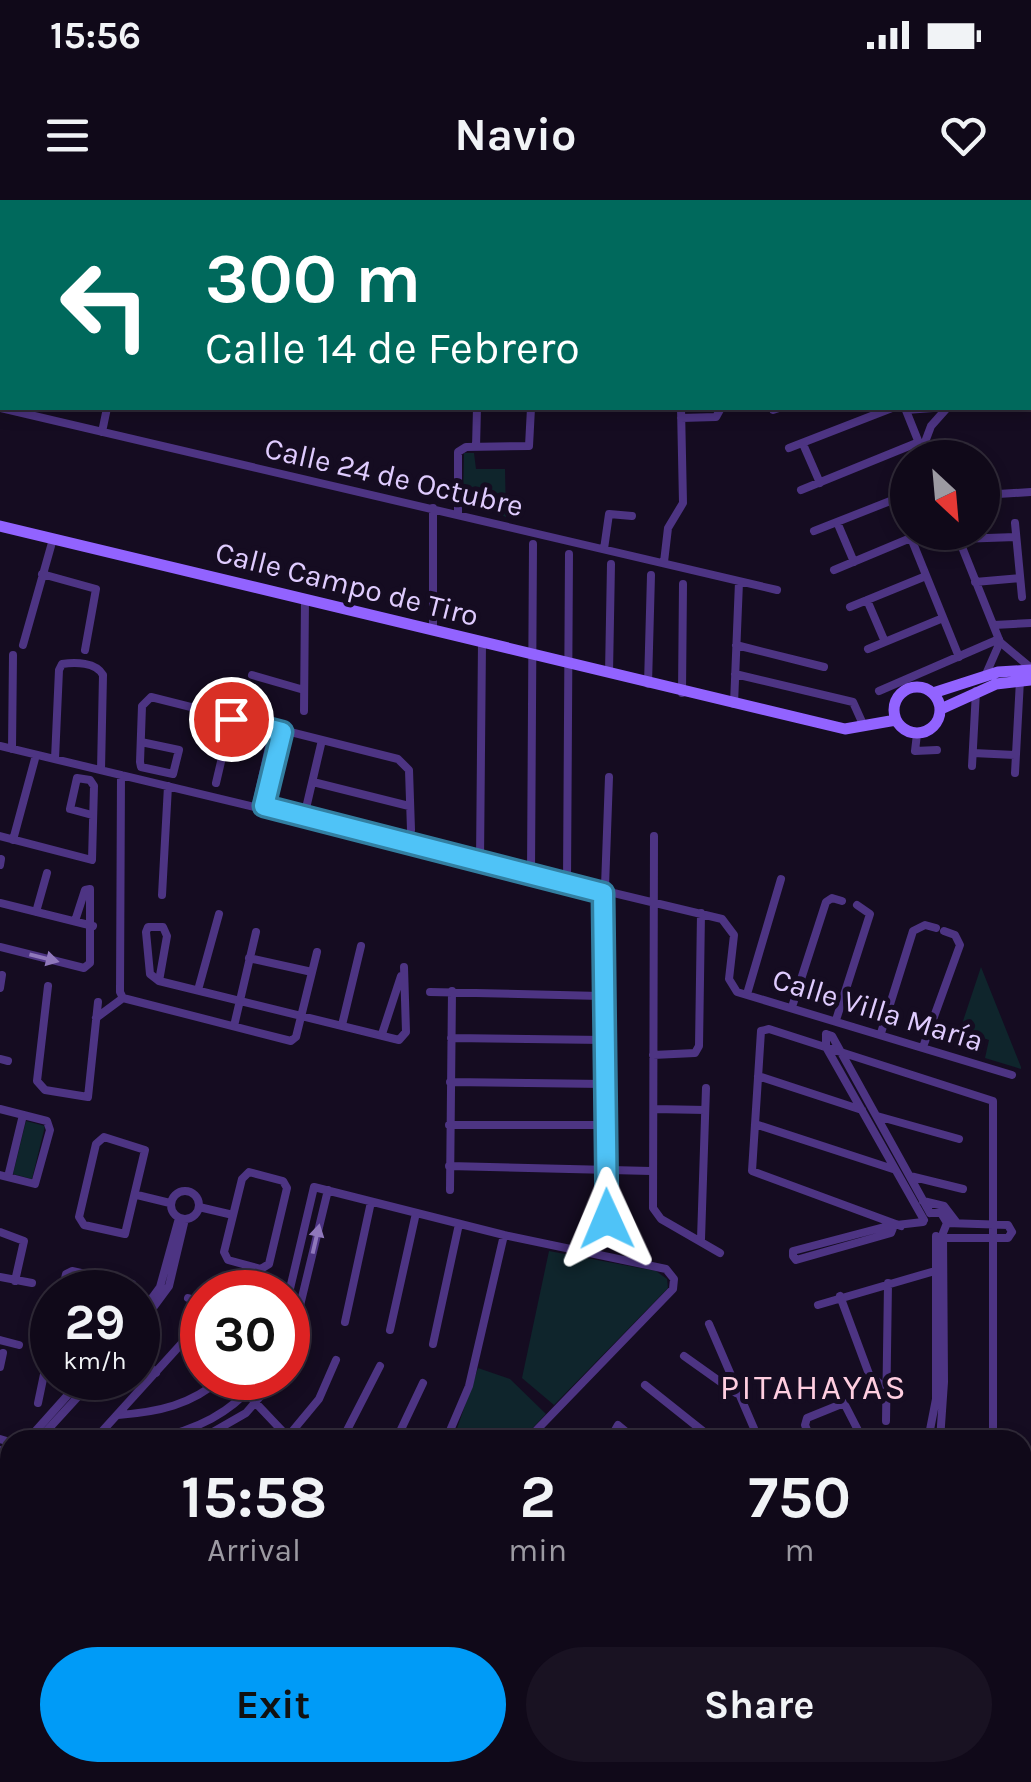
<!DOCTYPE html>
<meta charset="utf-8">
<style>
body{margin:0;font-family:Karla,sans-serif;background:#191222;color:#f1f3f6;height:100vh;display:flex;flex-direction:column;font-size:38px;white-space:nowrap}
*{box-sizing:border-box;margin:0}
p{font-size:32px;color:#9c9aa2}
.icon{flex:none;width:55px;height:55px;fill:none;stroke:currentColor;stroke-width:2;stroke-linecap:round;stroke-linejoin:round}
.map{position:relative;flex:1;overflow:hidden}
.sheet{position:absolute;left:0px;top:1230px;width:1032px;height:352px;display:flex;flex-direction:column;background:#100919;border-radius:30px 30px 0 0;box-shadow:0 5px 15px #0003,0 0 0 2px #302a38}
.sheet>*{flex:none}
.guide{position:absolute;left:0px;top:0px;width:1032px;height:210px;box-shadow:0 5px 15px #0003,0 0 0 2px #302a38;background:#00695c;color:#fff;overflow:hidden}
.needle{width:65px;rotate:154deg}
.tools{position:absolute;left:890px;top:240px;display:grid;gap:20px}
.tools a{display:grid;place-items:center;width:110px;height:110px;border-radius:50%;background:#100919;box-shadow:0 5px 15px #0003,0 0 0 2px #302a38;font-size:50px}
.speed{position:absolute;left:30px;top:1070px;display:flex;gap:20px;font-size:50px;font-weight:700;text-align:center}
.speed>*{display:grid;place-content:center;width:130px;height:130px;border-radius:50%;background:#100919;box-shadow:0 5px 15px #0003,0 0 0 2px #302a38;line-height:1}
.speed small{font-size:25px;font-weight:400}
.speed .limit{border:15px solid #d22;background:#fff;color:#111}
.pin{position:absolute;display:grid;place-items:center;width:85px;height:85px;color:#fff;margin:-42px;border:5px solid #fff;border-radius:50%;box-shadow:0 2px 10px #0007}
.me{position:absolute;width:110px;margin:-55px;rotate:359deg;stroke-linejoin:round;filter:drop-shadow(0 0 8px #0008)}
.turn{display:flex;align-items:center;gap:35px;height:210px;padding:0 40px;font-size:45px}
.turn .icon{width:130px;height:130px;stroke-width:2.5}
.turn b{display:block;font-size:70px;line-height:85px}
.eta{display:flex;justify-content:space-evenly;align-items:center;height:170px;text-align:center}
.eta b{font-size:60px;font-weight:700;line-height:70px}
.button{display:flex;gap:20px;margin-top:auto;padding:20px 40px}
.button a{flex:1;height:115px;border-radius:60px;background:#009bf7;color:#111;font-size:40px;font-weight:700;line-height:115px;text-align:center}
.button a+a{background:#191222;color:#f1f3f6}
.status{display:flex;justify-content:space-between;align-items:center;height:70px;padding:0 50px;background:#100919;direction:ltr}
.status svg{height:28px;fill:currentColor}
header{display:flex;justify-content:space-between;align-items:center;height:130px;padding:0 40px;background:#100919;font-size:45px;font-weight:700}
.map>svg:first-child{display:block}
.green{fill:#0f252c}
.lines{fill:none;stroke-linecap:round;stroke-linejoin:round}
.street{stroke:#4d3483;stroke-width:8}
.secondary{stroke:#9263ff;stroke-width:11}
.primary{stroke:#ee53ff;stroke-width:12}
.oneway{fill:#8f78bb}
.route-casing{stroke:#337fa1;stroke-width:25}
.route{stroke:#4fc3f7;stroke-width:18}
.labels{text-anchor:middle;stroke-width:10;stroke-linejoin:round;paint-order:stroke}
.street-label{font-size:30px;fill:#e0ccff;stroke:#150c21}
.quarter-label{font-size:35px;letter-spacing:2.5px;fill:#ffcee0;stroke:#150c21}
</style>
<div class="status"><b>15:56</b><svg viewBox="0 0 49 12"><path d="M0 12V9h3v3zM5 12V6h3v6zM10 12V3h3v9zM15 12V0h3v12zM26 1h20v11H26zM47 4h2v5h-2z"/></svg></div>
<header><svg class="icon" aria-label="menu" viewBox="0 0 24 24"><path d="M4 6h16M4 12h16M4 18h16"/></svg>Navio<svg class="icon" aria-label="heart" viewBox="0 0 24 24"><path d="M12 20l-8-8c-3-5 5-10 8-4 3-6 11-1 8 4z"/></svg></header>
<div class="map">
<svg width="1031" height="1582" viewBox="0 0 1031 1582">
<rect width="100%" height="100%" fill="#150c21"/>
<!-- green -->
<path class="green" d="M 464,253 L 474,253 L 476,269 L 505,269 L 506,317 L 463,299 Z
M 981,767 L 1021,867 L 1021,869 L 985,858 L 989,840 L 960,830 Z
M 26,921 L 45,926 L 32,979 L 13,974 Z
M 549,1051 L 656,1071 L 667,1079 L 668,1088 L 554,1205 L 522,1178 Z
M 478,1168 L 510,1179 L 546,1214 L 521,1240 L 453,1240 Z"/>
<g class="lines">
<!-- street -->
<path class="street" d="M 172,0 L 183,2
M 302,0 L 304,2
M 527,0 L 537,2
M 703,0 L 704,2
M 825,0 L 826,2
M 853,0 L 853,2
M 896,0 L 896,2
M 939,0 L 939,2
M 981,0 L 981,2
M 1025,0 L 1025,2
M 53,1 L 53,0
M 100,2 L 101,0
M 139,2 L 139,0
M 191,2 L 191,0
M 257,2 L 258,0
M 478,2 L 478,0
M 781,2 L 787,0
M 0,13 L 2,14
M 1030,54 L 1031,54
M 0,60 L 2,61
M 0,95 L 2,96
M 1030,200 L 1031,200
M 0,202 L 2,190
M 0,208 L 777,390
M 905,208 L 925,258
M 773,210 L 779,208
M 906,210 L 933,208
M 681,218 L 716,217 L 721,208
M 102,232 L 107,208
M 803,244 L 820,283
M 476,247 L 477,208
M 789,248 L 892,208
M 922,250 L 931,226 L 947,208
M 801,290 L 919,242
M 982,295 L 1031,292
M 433,308 L 433,431
M 458,314 L 458,252 L 466,247 L 529,246 L 531,208
M 837,322 L 854,362
M 1015,323 L 1022,397
M 814,331 L 908,294
M 956,332 L 1000,442 L 1031,468
M 911,338 L 959,457
M 958,339 L 1016,337
M 604,349 L 609,314 L 632,316
M 664,362 L 668,328 L 683,303 L 681,208
M 834,370 L 925,332
M 42,374 L 96,389 L 85,450
M 975,382 L 1020,378
M 867,400 L 885,442
M 850,407 L 926,376
M 994,425 L 1031,423
M 23,445 L 53,339
M 736,445 L 824,467
M 868,449 L 943,418
M 609,473 L 611,364
M 735,474 L 853,502 L 862,522
M 986,474 L 1000,442
M 252,475 L 304,490
M 648,484 L 651,375
M 879,491 L 999,439
M 682,493 L 683,384
M 734,504 L 739,382
M 304,511 L 305,399
M 917,534 L 915,551 L 937,550
M 141,542 L 179,550 L 173,574 L 141,567 L 140,562 L 142,506 L 151,497 L 398,559 L 409,570 L 411,630
M 0,546 L 722,719 L 734,735 L 729,779 L 737,792 L 1012,875
M 12,549 L 13,455
M 973,553 L 1015,555
M 55,559 L 59,470 L 62,464 C 75,462 96,462 103,475 L 101,570
M 972,566 L 976,491
M 1015,573 L 1020,480
M 121,575 L 120,792 L 123,798
M 313,582 L 409,606
M 216,583 L 231,519
M 307,604 L 322,540
M 256,605 L 273,529
M 264,606 L 281,532
M 0,636 L 92,660 L 94,586 L 90,580 L 77,578 L 70,609 L 92,615
M 654,636 L 653,1008 L 661,1019 L 720,1053
M 13,640 L 36,555
M 480,661 L 482,442
M 0,665 L 1,659
M 531,673 L 533,344
M 567,682 L 569,354
M 162,695 L 168,586
M 0,703 L 93,726
M 36,712 L 47,673
M 0,747 L 84,768 L 90,763 L 90,689 L 85,690 L 75,721
M 249,758 L 312,772
M 159,781 L 167,736 L 163,727 L 148,727 L 146,732 L 150,774 L 159,781 L 399,840 L 406,832 L 404,767
M 48,786 L 37,881 L 45,890 L 88,897 L 98,802
M 0,788 L 2,775
M 198,790 L 219,714
M 430,792 L 601,796
M 747,794 L 781,679
M 123,798 L 291,841 L 296,837 L 317,752
M 792,807 L 826,702 L 832,698 L 842,701
M 96,818 L 123,798
M 836,820 L 870,714 L 857,705
M 342,825 L 361,746
M 234,826 L 256,732
M 881,833 L 913,731 L 925,725 L 936,728
M 382,834 L 401,776
M 826,834 L 826,847 L 924,1020
M 826,834 L 832,836 L 930,1013
M 451,838 L 604,840
M 923,847 L 960,745 L 955,735 L 944,731
M 653,855 L 695,853 L 699,846 L 701,713
M 0,859 L 8,861
M 758,876 L 862,910
M 450,882 L 604,884
M 0,909 L 47,921 L 50,930 L 35,984 L 0,975
M 654,909 L 705,910
M 877,916 L 959,939
M 755,924 L 893,969
M 449,925 L 605,925
M 104,937 L 145,950 L 125,1034 L 84,1025 L 79,1017 L 96,944 Z
M 449,966 L 651,971
M 249,972 L 283,981 L 287,988 L 269,1064 L 261,1069 L 228,1060 L 224,1052 L 242,979 Z
M 910,976 L 963,989
M 8,977 L 23,915
M 450,990 L 452,791
M171 1005a14 14 0 1 1 28 0a14 14 0 1 1-28 0Z
M 137,995 L 170,1003
M 923,1001 L 944,1006 L 957,1023
M 199,1007 L 233,1015
M 930,1013 L 941,1013 L 947,1023 L 943,1033 L 944,1182 L 940,1240
M 607,1019 L 601,796 L 609,577
M 947,1023 L 1008,1025 L 1012,1032
M 901,1026 L 752,971 L 761,831 L 769,829 L 993,901 L 993,1240
M 893,1028 L 891,1033 L 796,1060 L 793,1056 L 793,1051 L 888,1026 L 923,1022
M 0,1032 L 24,1041 L 15,1081
M 944,1038 L 1008,1038 L 1012,1032
M 701,1039 L 706,888
M 0,1077 L 32,1083
M 62,1092 L 66,1074 L 72,1071 L 132,1084
M 98,1092 L 108,1080
M 840,1096 L 869,1174 L 887,1190
M 288,1097 L 314,987 L 504,1035 L 666,1069 L 674,1079 L 673,1089 L 527,1240
M 188,1098 L 202,1102
M 818,1105 L 935,1071
M 138,1117 L 160,1087 L 179,1018
M 345,1122 L 371,1002
M 709,1124 L 759,1240
M 138,1128 L 169,1086 L 185,1019
M 390,1130 L 416,1013
M 0,1140 L 19,1145
M 433,1144 L 459,1024
M 288,1155 L 328,990
M 138,1156 L 156,1173
M 684,1156 L 736,1193
M 0,1167 L 3,1153
M 645,1185 L 704,1232 L 708,1240
M 253,1200 L 288,1237
M 38,1203 L 52,1136
M 118,1215 C 159,1212 191,1205 222,1178
M 886,1221 L 888,1083
M 32,1235 L 83,1178
M 42,1236 L 95,1178
M 96,1238 L 202,1121
M 0,1239 L 10,1242
M 23,1240 L 32,1235 L 52,1240
M 151,1240 C 195,1230 232,1214 259,1178
M 199,1240 L 246,1213 L 276,1178
M 285,1240 L 319,1199 L 336,1160
M 342,1240 L 380,1166
M 396,1240 L 423,1183
M 446,1240 L 469,1186 L 504,1035
M 624,1240 L 614,1232 L 618,1225 L 636,1240
M 811,1240 L 805,1225 L 807,1218 L 844,1203 L 863,1240
M 928,1240 L 936,1199 L 936,1036
M 0,1250 L 10,1253
M 0,1292 L 10,1280
M 1022,1293 L 1031,1290
M 1022,1303 L 1031,1300
M 0,1311 L 10,1299
M 0,1360 L 10,1368
M 1022,1365 L 1031,1385
M 0,1417 L 10,1426
M 1022,1467 L 1028,1481
M 0,1477 L 10,1485
M 1022,1494 L 1031,1490
M 0,1568 L 6,1569
M 113,1572 L 124,1582
M 187,1572 L 198,1582
M 311,1572 L 320,1582
M 368,1572 L 378,1582
M 738,1572 L 742,1582
M 833,1572 L 837,1582
M 879,1572 L 883,1582
M 888,1572 L 892,1582
M 926,1572 L 930,1582
M 971,1572 L 972,1574
M 251,1576 L 257,1582
M 209,1582 L 219,1572
M 265,1582 L 274,1572
M 388,1582 L 397,1572
M 452,1582 L 460,1572
M 508,1582 L 515,1572
M 561,1582 L 568,1572
M 615,1582 L 618,1578
M 776,1582 L 801,1572
M 800,1582 L 825,1572"/>
<!-- secondary -->
<path class="secondary" d="M 0,326 L 845,529 L 896,520
M894 510a23 23 0 1 1 46 0a23 23 0 1 1-46 0Z
M 933,493 L 998,472 L 1031,470
M 941,509 L 996,484 L 1031,480
M 402,1582 L 411,1572
M 415,1582 L 423,1572"/>
<!-- primary -->
<path class="primary" d="M 0,1540 L 10,1549
M 11,1572 L 23,1582
M 37,1572 L 49,1582"/>
</g>
<!-- one-way arrows -->
<defs><path id="oneway-solid" d="M-6-.8H1V-3.2L6.5 0L1 3.2V.8H-6Z" transform="scale(2.5)"/></defs>
<g class="oneway">
<use href="#oneway-solid" transform="translate(44 758) rotate(14)"/>
<use href="#oneway-solid" transform="translate(316 1039) rotate(-77)"/>
</g>
<g class="lines">
<defs>
<path id="route" d="M 231,519 L 282,532 L 264,606 L 603,693 L 607,1019"/>
</defs>
<!-- route casing -->
<use href="#route" class="route-casing"/>
<!-- route -->
<use href="#route" class="route"/>
</g>
<g class="labels">
<!-- street labels -->
<g class="street-label">
<text transform="translate(394 277) rotate(13)" y="10">Calle 24 de Octubre</text>
<text transform="translate(347 384) rotate(14)" y="10">Calle Campo de Tiro</text>
<text transform="translate(878 810) rotate(17)" y="10">Calle Villa María</text>
</g>
<!-- quarter labels -->
<g class="quarter-label">
<text x="814" y="1199">PITAHAYAS</text>
</g>
</g>
</svg>
<div class="tools">
<a><svg class="needle" viewBox="-14 -14 28 28"><path d="M0-13l5 13h-10z" fill="#e53935"/><path d="M0 13l5-13h-10z" fill="#9c9aa2"/></svg></a>
</div>
<div class="speed"><div>29<small>km/h</small></div><div class="limit">30</div></div>
<div class="pin" style="left:231px;top:519px;background:#d93025"><svg class="icon" aria-label="arrive" viewBox="0 0 24 24"><path d="M6 21V4h12l-3 4 3 4H6"/></svg></div>
<svg class="me" style="left:607px;top:1019px" viewBox="-20 -20 40 40"><path d="M0-17L14 15 0 8-14 15z" fill="#4fc3f7" stroke="#fff" stroke-width="4"/></svg>
<div class="guide">
<div class="turn"><svg class="icon" aria-label="left" viewBox="0 0 24 24"><path d="M17 20v-9H6M10 6l-5 5 5 5"/></svg><div><b>300 m</b>Calle 14 de Febrero</div></div>
</div>
<section class="sheet">
<div class="eta">
<div><b>15:58</b><p>Arrival</p></div>
<div><b>2</b><p>min</p></div>
<div><b>750</b><p>m</p></div>
</div>
<div class="button"><a>Exit</a><a>Share</a></div>
</section>
</div>
